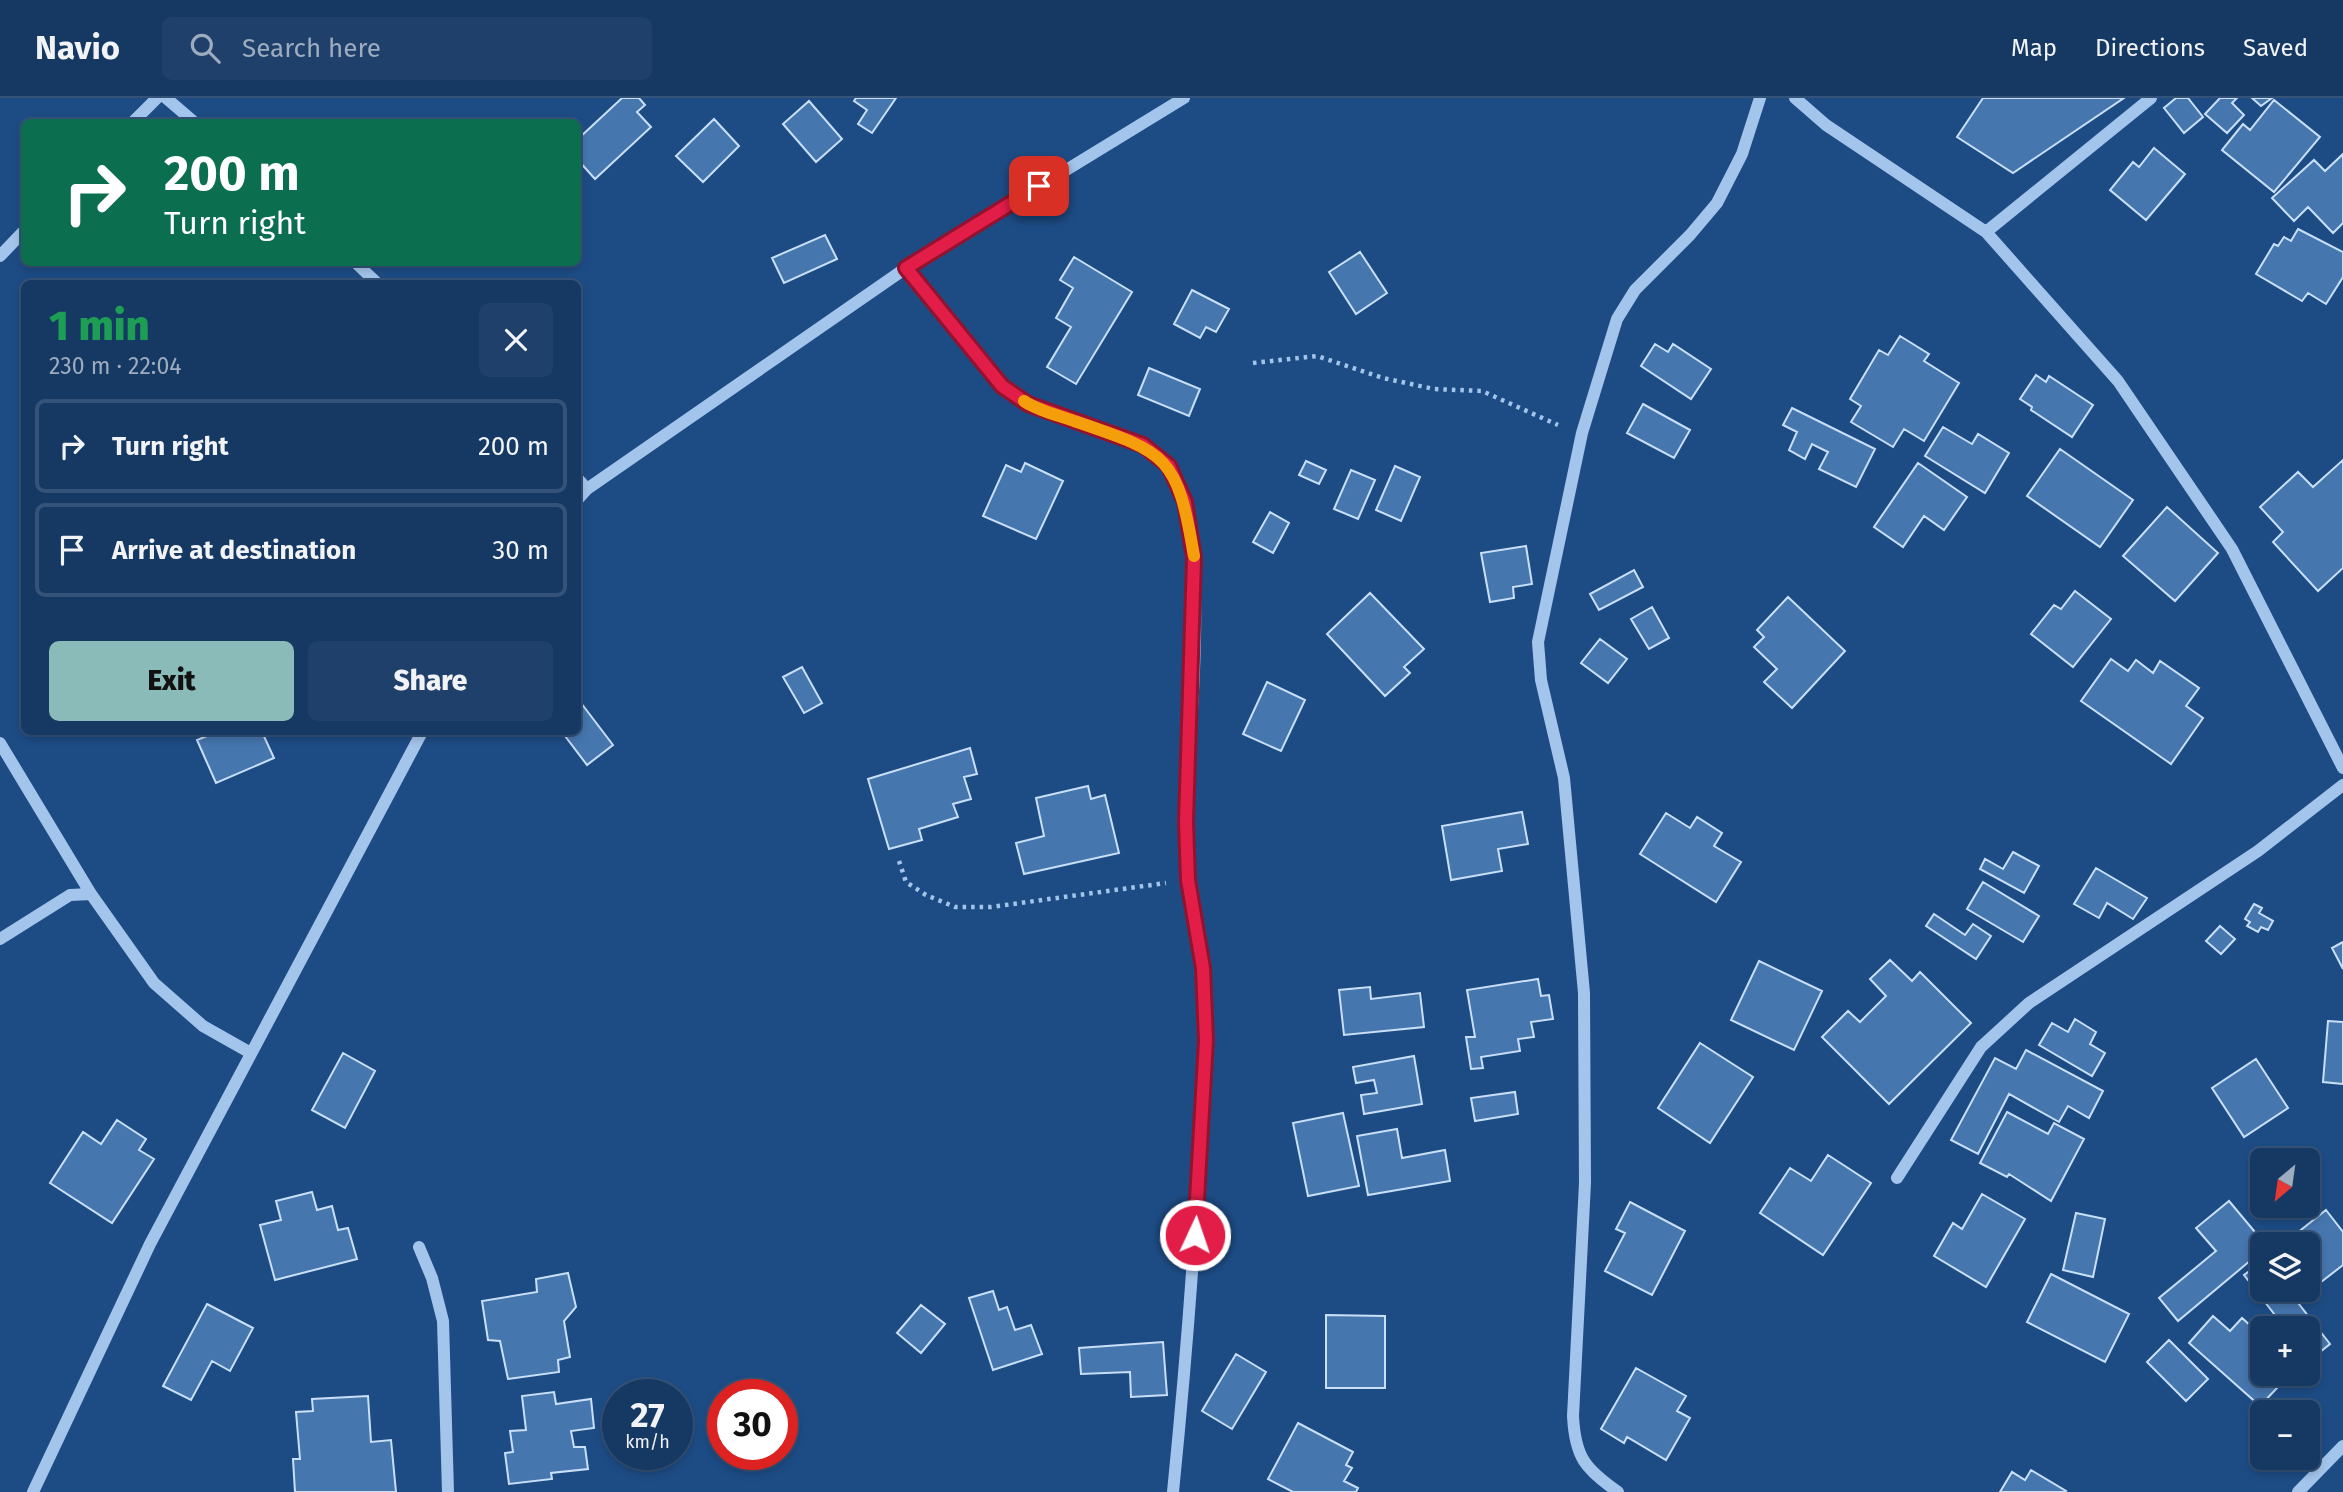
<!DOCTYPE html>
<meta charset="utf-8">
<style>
body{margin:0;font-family:"Fira Sans",sans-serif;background:#1f406a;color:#f1f3f6;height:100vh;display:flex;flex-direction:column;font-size:26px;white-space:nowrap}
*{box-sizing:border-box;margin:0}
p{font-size:23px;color:#9eacbf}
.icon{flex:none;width:38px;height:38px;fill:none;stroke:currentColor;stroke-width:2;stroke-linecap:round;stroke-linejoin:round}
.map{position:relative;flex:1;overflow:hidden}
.sheet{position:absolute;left:21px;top:182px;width:560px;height:455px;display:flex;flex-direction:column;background:#163964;border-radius:10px;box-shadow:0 4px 10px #0003,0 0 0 2px #355378}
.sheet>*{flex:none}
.hud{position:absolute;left:21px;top:21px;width:560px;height:147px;border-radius:10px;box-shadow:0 4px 10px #0003,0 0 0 2px #355378;background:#0b6e4f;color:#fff;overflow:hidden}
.needle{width:46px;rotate:209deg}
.tools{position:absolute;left:2250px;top:1050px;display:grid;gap:14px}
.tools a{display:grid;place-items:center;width:70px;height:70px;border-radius:10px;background:#163964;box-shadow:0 4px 10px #0003,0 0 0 2px #355378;font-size:35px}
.speed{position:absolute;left:602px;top:1281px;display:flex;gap:14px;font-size:35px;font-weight:700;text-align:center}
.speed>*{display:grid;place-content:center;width:91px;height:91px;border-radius:50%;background:#163964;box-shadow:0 4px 10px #0003,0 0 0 2px #355378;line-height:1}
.speed small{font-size:18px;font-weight:400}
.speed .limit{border:10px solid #d22;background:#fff;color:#111}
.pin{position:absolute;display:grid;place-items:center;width:60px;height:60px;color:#fff;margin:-30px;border-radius:14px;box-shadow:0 4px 10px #0006}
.me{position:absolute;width:77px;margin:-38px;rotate:3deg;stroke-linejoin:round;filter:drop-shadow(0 0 5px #0008)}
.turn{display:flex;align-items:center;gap:24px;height:147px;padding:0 28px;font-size:32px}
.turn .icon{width:91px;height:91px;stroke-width:2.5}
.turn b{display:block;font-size:49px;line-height:60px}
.round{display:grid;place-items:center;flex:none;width:74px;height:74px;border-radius:10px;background:#1f406a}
.overview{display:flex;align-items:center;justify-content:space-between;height:119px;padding:0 28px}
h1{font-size:42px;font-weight:800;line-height:52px;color:#1e9e55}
.primary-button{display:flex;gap:14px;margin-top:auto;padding:14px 28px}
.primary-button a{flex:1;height:80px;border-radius:10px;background:#8bbbb9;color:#111;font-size:28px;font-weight:800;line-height:80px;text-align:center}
.primary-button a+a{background:#1f406a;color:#f1f3f6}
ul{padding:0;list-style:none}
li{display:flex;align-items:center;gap:21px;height:94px;margin:0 14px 10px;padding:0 14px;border:4px solid #355378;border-radius:10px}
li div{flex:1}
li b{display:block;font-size:26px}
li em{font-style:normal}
header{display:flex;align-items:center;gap:42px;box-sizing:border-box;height:98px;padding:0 35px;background:#163964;border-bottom:2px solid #355378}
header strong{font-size:33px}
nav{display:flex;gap:38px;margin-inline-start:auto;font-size:24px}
.search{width:490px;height:63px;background:#1f406a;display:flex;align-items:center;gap:18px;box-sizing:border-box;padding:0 24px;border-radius:10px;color:#9eacbf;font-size:26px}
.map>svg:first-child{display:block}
.building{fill:#4576ae;stroke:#c9dff8;stroke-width:2}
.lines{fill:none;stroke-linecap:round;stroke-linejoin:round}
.path{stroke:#a4c5eb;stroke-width:4.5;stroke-dasharray:3.5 5;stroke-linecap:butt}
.minor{stroke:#a4c5eb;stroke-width:12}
.route-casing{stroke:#92132f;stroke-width:18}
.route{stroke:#e11d48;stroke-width:12}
.slow{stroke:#f59e0b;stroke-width:12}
</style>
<header>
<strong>Navio</strong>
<div class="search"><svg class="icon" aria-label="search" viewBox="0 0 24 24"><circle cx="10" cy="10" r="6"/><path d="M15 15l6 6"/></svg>Search here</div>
<nav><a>Map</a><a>Directions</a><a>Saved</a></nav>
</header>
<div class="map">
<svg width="2343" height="1394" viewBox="0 0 2343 1394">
<rect width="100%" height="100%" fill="#1d4c85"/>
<!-- building -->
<path class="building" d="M 622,0 L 639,0 L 645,7 L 637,14 L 651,29 L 595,81 L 578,62 L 578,41 Z
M 856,0 L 896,0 L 872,35 L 858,26 L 867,12 L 854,3 Z
M 1983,0 L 2124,0 L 2013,75 L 1957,39 Z
M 2176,0 L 2188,0 L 2203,19 L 2184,35 L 2164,10 Z
M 2220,0 L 2237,0 L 2232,5 L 2244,17 L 2227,35 L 2205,16 Z
M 2252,0 L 2272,0 L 2261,8 Z
M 2274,2 L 2320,39 L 2274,94 L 2222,52 L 2243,26 L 2250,32 Z
M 809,3 L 842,41 L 816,64 L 783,26 Z
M 714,21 L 739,48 L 703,84 L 676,58 Z
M 2154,50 L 2185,76 L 2146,122 L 2110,92 L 2133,64 L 2139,69 Z
M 2343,56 L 2343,125 L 2333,135 L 2308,109 L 2294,123 L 2272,100 L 2314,62 L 2325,73 Z
M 2298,131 L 2343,154 L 2343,179 L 2326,206 L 2308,195 L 2302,203 L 2256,176 L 2274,146 L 2278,148 L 2284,139 L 2291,143 Z
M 825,137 L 837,161 L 784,185 L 772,160 Z
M 1360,154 L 1387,195 L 1356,216 L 1329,174 Z
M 1074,159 L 1132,194 L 1076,286 L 1047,269 L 1071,229 L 1056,220 L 1073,190 L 1060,182 Z
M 1192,192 L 1229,211 L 1216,234 L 1206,229 L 1200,240 L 1174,226 Z
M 1900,238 L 1929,256 L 1924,263 L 1959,285 L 1924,343 L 1904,331 L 1893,349 L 1851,324 L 1861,308 L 1850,301 L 1879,252 L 1888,257 Z
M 1655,246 L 1668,254 L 1673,246 L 1711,271 L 1691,301 L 1641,268 Z
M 1149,270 L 1200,291 L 1189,318 L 1138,297 Z
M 2036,277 L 2046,284 L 2049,278 L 2093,307 L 2072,339 L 2031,312 L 2032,309 L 2020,301 Z
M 1643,306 L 1690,332 L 1674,360 L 1627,335 Z
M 1792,310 L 1875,351 L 1856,389 L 1819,371 L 1828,354 L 1812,346 L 1805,361 L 1789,352 L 1797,334 L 1783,327 Z
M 1943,329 L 1972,346 L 1978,336 L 2009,355 L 1985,395 L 1925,358 Z
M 2060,351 L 2133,402 L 2100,449 L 2027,398 Z
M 2343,362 L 2343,470 L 2318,493 L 2273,444 L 2283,434 L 2260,409 L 2298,374 L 2313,389 Z
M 1306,363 L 1326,372 L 1319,386 L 1299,377 Z
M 1025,365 L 1063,383 L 1036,441 L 983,418 L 1006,367 L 1021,374 Z
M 1918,365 L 1967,399 L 1944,432 L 1924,418 L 1903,449 L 1874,429 Z
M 1395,368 L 1420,379 L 1401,423 L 1376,412 Z
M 1351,372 L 1375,382 L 1358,421 L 1334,411 Z
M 2167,409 L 2218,455 L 2175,503 L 2123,458 Z
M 1270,414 L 1289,425 L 1273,455 L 1253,444 Z
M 1526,448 L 1532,486 L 1513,489 L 1514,500 L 1490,504 L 1481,455 Z
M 1634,472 L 1643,489 L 1599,512 L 1590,496 Z
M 2075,493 L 2111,521 L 2073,569 L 2031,536 L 2054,507 L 2061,511 Z
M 1370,495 L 1424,551 L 1404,569 L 1410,575 L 1385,598 L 1327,536 Z
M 1788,499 L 1845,553 L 1792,610 L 1764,584 L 1777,571 L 1754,549 L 1764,539 L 1757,532 Z
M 1652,509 L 1669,540 L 1649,551 L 1631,521 Z
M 1600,541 L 1627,561 L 1608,585 L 1581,565 Z
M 2111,561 L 2128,573 L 2136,562 L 2153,575 L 2160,563 L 2199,590 L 2186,608 L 2203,620 L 2171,666 L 2081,603 Z
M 802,569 L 822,605 L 804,615 L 783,579 Z
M 1267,584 L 1305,602 L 1281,653 L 1243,636 Z
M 578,601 L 613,647 L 587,667 L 562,634 L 578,634 Z
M 217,634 L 262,634 L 274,660 L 216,685 L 197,642 Z
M 970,650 L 977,676 L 964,679 L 971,701 L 953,706 L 958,719 L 919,731 L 922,742 L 889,751 L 868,681 Z
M 1088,688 L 1091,701 L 1105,697 L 1119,755 L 1024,776 L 1016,745 L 1044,738 L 1036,700 Z
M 1522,714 L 1528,746 L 1498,751 L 1502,773 L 1451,782 L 1442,728 Z
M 1666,715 L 1690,730 L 1697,719 L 1722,735 L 1714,748 L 1741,764 L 1716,804 L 1640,756 Z
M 2013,754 L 2039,768 L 2024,795 L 1980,771 L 1985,761 L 2003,771 Z
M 2096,770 L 2147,800 L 2133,821 L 2107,805 L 2099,820 L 2074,806 Z
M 1983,784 L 2039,818 L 2023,844 L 1967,811 Z
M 2254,806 L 2262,810 L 2259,815 L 2273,823 L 2268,832 L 2261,829 L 2258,834 L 2247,828 L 2250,824 L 2245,821 Z
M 1934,816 L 1965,837 L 1973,826 L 1991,838 L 1976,861 L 1926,828 Z
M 2220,828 L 2235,841 L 2221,856 L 2206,843 Z
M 2343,844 L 2343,871 L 2332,850 Z
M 1890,862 L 1912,883 L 1920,874 L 1971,925 L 1889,1006 L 1822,939 L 1848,913 L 1860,924 L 1886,898 L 1870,881 Z
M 1759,863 L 1822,893 L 1794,952 L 1731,922 Z
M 1538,881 L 1541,898 L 1549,897 L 1553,921 L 1531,924 L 1534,939 L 1518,941 L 1520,953 L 1481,959 L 1483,970 L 1471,971 L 1466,939 L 1475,939 L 1467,892 Z
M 1370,889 L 1371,901 L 1420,895 L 1424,929 L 1344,937 L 1339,892 Z
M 2075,921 L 2096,934 L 2090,946 L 2105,955 L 2092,978 L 2039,947 L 2052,925 L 2068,934 Z
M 2328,923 L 2343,924 L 2343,986 L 2323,984 Z
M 1700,945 L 1753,979 L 1710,1045 L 1658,1010 Z
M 2026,952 L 2103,993 L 2089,1020 L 2068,1008 L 2059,1024 L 2009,996 L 1978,1056 L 1951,1042 L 1995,960 L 2016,971 Z
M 343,955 L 375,973 L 345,1030 L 312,1012 Z
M 1414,958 L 1422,1006 L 1364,1016 L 1361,997 L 1377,995 L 1374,982 L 1356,985 L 1353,969 Z
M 2256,961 L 2288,1010 L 2244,1039 L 2212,990 Z
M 1515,994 L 1518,1016 L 1475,1023 L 1471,1000 Z
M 2007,1014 L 2048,1036 L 2054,1025 L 2084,1041 L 2051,1103 L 2009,1076 L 2007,1079 L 1980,1065 Z
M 1343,1015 L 1359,1088 L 1308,1098 L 1293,1025 Z
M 117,1022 L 146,1041 L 139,1052 L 154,1061 L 112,1125 L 50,1085 L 83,1034 L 101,1046 Z
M 1397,1031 L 1402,1060 L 1445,1052 L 1450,1083 L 1368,1097 L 1357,1038 Z
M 1828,1057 L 1871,1085 L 1823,1157 L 1760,1115 L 1790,1070 L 1811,1083 Z
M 312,1094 L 317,1112 L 332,1108 L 338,1132 L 348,1130 L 357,1161 L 275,1182 L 260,1127 L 281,1122 L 276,1103 Z
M 1982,1096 L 2025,1121 L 1986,1189 L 1934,1158 L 1953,1125 L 1962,1131 Z
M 2229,1103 L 2265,1146 L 2263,1152 L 2178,1223 L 2159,1200 L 2216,1153 L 2196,1130 Z
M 1630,1104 L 1685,1133 L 1652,1197 L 1605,1173 L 1625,1135 L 1616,1131 Z
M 2326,1112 L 2343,1134 L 2343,1167 L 2307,1195 L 2304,1192 L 2308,1192 L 2309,1152 L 2308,1146 L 2297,1135 Z
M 2076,1115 L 2105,1121 L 2093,1179 L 2063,1172 Z
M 2263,1163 L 2263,1192 L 2288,1192 L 2330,1246 L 2310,1262 L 2308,1230 L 2285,1230 L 2244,1177 Z
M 568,1175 L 576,1209 L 564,1223 L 570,1259 L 558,1262 L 559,1274 L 508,1281 L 500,1243 L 488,1242 L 482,1203 L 537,1194 L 536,1181 Z
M 2051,1176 L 2129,1216 L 2105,1264 L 2027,1224 Z
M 993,1193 L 999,1212 L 1007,1209 L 1015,1232 L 1031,1227 L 1042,1256 L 993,1272 L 969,1200 Z
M 207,1206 L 253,1230 L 230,1273 L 212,1263 L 191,1302 L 163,1288 Z
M 921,1207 L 945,1226 L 921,1255 L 897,1235 Z
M 1326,1217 L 1385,1218 L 1385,1290 L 1326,1290 Z
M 2213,1218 L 2230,1233 L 2242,1220 L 2263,1239 L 2263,1276 L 2270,1276 L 2266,1280 L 2277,1290 L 2260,1308 L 2189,1245 Z
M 2169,1242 L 2208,1281 L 2186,1303 L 2147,1264 Z
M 1163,1244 L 1167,1297 L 1131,1299 L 1130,1274 L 1081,1276 L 1079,1250 Z
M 1236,1256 L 1266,1274 L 1232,1331 L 1202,1313 Z
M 1636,1270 L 1686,1298 L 1677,1313 L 1690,1320 L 1666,1362 L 1627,1339 L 1624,1345 L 1601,1331 Z
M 554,1294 L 556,1306 L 591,1301 L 594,1330 L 571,1333 L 574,1349 L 585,1349 L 588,1371 L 551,1375 L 552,1381 L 509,1386 L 505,1355 L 513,1354 L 510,1333 L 526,1332 L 522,1298 Z
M 368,1298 L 371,1344 L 391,1342 L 396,1394 L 295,1394 L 293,1361 L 300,1361 L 296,1314 L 313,1313 L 312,1301 Z
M 1298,1325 L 1353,1354 L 1346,1367 L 1352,1370 L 1344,1383 L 1358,1390 L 1356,1394 L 1293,1394 L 1268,1381 Z
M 2031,1372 L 2066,1393 L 2065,1394 L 2000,1394 L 2012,1374 L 2025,1382 Z"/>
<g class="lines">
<!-- path -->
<path class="path" d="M 1253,265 L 1317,258 L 1383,280 L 1434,291 L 1482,293 L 1558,327
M 899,763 L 906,784 L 926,797 L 955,809 L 991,809 L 1166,785"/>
<!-- minor -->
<path class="minor" d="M 166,0 L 194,24
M 1795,0 L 1826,27 L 1986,134 L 2118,283 L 2232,451 L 2343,670
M 133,24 L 157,0
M 1986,134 L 2151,0
M 0,158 L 24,133
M 355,164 L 378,186
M 906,170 C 939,211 982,276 1025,303 C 1066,329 1137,329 1168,367 C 1216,427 1186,648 1186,728 C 1187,800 1206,868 1206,940 C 1206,982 1201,1023 1199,1064 C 1193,1175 1184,1284 1173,1394
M 578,381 L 587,391
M 578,401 L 587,391 L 906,170 L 1184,0
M 0,645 L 91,796 L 154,885 L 203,928 L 249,954
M 0,841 L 70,797 L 91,796
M 1897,1080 L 1981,949 L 2029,905 L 2258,753 L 2343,687
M 419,1149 L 432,1180 L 443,1223 L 448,1394
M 33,1394 L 150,1146 L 422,634
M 1618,1394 C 1585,1371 1575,1359 1573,1318 L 1585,1085 L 1584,895 L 1564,680 L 1541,582 L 1538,544 L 1582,335 L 1617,221 L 1635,192 L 1690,137 L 1717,105 L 1742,56 L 1760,0
M 2298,1394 L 2343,1348"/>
</g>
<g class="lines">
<defs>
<path id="route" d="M 1039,88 L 906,170 L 1002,288 L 1028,306 L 1143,347 L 1169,368 L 1185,404 L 1194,460 L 1186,724 L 1188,782 L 1203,870 L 1206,942 L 1195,1137"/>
</defs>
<!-- route casing -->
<use href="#route" class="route-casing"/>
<!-- route -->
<use href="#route" class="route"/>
<!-- slow -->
<path class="slow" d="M 1024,303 C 1038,313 1058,317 1074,323 C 1168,355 1177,357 1194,458"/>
</g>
</svg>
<div class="tools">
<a><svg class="needle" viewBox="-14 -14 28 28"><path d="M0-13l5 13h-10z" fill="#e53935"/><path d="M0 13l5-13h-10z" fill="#9eacbf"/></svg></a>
<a><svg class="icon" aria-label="layers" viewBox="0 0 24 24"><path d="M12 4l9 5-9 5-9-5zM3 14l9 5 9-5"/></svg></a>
<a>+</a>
<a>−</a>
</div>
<div class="speed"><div>27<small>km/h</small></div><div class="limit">30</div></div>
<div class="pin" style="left:1039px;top:88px;background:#d93025"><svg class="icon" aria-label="arrive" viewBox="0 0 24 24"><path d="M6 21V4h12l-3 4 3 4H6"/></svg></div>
<svg class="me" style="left:1195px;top:1137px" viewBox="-20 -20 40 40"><circle r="17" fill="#e11d48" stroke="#fff" stroke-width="3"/><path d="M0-11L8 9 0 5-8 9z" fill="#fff"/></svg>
<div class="hud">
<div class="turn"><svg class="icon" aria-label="right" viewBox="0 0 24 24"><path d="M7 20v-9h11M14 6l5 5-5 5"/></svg><div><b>200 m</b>Turn right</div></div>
</div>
<section class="sheet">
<div class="overview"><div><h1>1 min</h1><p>230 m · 22:04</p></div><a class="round"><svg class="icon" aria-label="close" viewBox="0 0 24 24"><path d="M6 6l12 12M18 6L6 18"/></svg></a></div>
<ul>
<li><svg class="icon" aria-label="right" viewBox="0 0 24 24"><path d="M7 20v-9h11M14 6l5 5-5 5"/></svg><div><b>Turn right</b></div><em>200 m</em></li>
<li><svg class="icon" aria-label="arrive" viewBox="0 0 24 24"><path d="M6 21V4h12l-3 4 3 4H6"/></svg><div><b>Arrive at destination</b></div><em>30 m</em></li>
</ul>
<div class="primary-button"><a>Exit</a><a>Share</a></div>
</section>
</div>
